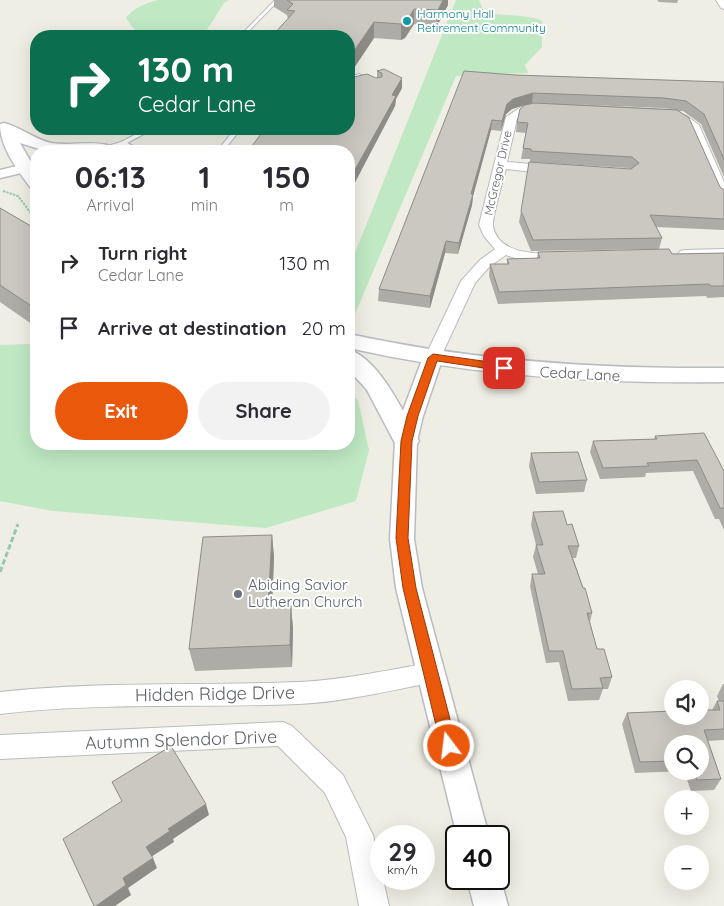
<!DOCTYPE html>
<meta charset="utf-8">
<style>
body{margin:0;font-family:Quicksand,sans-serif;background:#f2f2f3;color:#2b2b33;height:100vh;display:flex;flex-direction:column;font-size:19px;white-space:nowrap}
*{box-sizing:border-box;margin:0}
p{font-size:16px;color:#7c7c81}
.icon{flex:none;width:28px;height:28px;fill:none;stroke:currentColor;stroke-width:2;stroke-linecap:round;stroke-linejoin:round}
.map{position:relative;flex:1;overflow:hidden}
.sheet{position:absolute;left:30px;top:145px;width:325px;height:305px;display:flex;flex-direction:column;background:#fff;border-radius:20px;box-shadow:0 5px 20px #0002}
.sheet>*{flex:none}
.top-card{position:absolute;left:30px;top:30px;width:325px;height:105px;border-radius:20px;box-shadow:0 5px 20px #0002;background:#0b6e4f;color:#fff;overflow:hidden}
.tools{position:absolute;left:664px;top:680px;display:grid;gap:10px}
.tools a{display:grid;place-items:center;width:45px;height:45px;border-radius:50%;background:#fff;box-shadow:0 5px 20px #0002;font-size:25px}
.speed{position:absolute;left:370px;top:825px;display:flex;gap:10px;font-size:25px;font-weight:700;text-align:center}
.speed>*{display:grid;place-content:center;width:65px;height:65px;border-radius:50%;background:#fff;box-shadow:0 5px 20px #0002;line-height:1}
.speed small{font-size:12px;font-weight:400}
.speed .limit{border:2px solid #111;border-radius:8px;background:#fff;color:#111}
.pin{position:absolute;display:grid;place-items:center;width:42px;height:42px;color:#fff;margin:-21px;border-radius:10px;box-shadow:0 2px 8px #0006}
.me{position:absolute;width:55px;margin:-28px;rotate:345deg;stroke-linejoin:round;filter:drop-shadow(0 0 4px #0008)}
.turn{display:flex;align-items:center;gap:18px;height:105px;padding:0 25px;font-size:22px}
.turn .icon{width:65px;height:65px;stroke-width:2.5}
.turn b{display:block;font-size:35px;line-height:42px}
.eta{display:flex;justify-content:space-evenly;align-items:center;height:85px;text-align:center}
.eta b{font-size:30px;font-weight:800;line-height:35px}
.action{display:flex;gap:10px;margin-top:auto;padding:10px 25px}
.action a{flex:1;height:58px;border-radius:30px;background:#ea580c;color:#fff;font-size:20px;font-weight:800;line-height:58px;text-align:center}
.action a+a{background:#f2f2f3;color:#2b2b33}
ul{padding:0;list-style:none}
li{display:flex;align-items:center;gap:15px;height:65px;padding:0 25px}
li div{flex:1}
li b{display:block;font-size:19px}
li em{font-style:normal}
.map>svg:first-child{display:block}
.green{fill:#bfe8c3}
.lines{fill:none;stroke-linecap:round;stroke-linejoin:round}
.service-casing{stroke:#b9bbc1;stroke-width:2}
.minor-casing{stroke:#b9bbc1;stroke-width:2}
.tertiary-casing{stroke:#b9bbc1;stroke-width:3}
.secondary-casing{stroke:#b9bcc3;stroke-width:3}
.path-far1{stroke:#97caab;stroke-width:2;stroke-dasharray:2.5 1;stroke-linecap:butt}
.path{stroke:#97caab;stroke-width:3;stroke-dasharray:5.5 2.5;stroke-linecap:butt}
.service{fill:#fff;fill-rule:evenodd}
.minor{fill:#fff;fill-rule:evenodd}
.tertiary{fill:#fff;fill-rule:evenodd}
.secondary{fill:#fff;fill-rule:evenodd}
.wall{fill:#aeaca6;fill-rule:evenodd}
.shaded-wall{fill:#8d8c87}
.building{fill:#cac8c1;stroke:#8d8c87}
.route{fill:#ea580c;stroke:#983908}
.culture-dot{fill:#0f9aa8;stroke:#fff;stroke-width:2}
.worship-dot{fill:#6b7280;stroke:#fff;stroke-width:2}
.labels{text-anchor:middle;stroke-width:4;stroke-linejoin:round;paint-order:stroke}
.far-culture-label{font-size:12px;fill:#0d838f;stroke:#fff;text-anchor:start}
.far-street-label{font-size:12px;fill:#5c5f65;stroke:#fff}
.street-label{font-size:15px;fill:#5c5f65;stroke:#fff}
.worship-label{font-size:15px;fill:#5b616d;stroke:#fff;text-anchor:start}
.near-street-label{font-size:18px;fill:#5c5f65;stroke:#fff}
</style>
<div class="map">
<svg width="724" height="906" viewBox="0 0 724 906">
<rect width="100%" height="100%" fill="#efeee4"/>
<!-- green -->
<path class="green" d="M 158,0 L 229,0 L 224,3 L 203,36 L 139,36 L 126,18 C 133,8 146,3 158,0 Z
M 456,0 L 479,0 L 484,12 C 504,17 523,13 542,21 L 542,47 L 525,65 L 528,73 L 456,76 L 355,314 L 349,313 L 349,268 Z
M 27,344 L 36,345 L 36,444 L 349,444 L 349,393 L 358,400 L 369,450 L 356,501 L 266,528 L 53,511 L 0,501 L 0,345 Z"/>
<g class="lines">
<defs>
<path id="service" d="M 274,1 L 287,3 L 285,4 L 276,3 L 244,36 L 240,36 Z
M 359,74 L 371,79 L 371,80 L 367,81 L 359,77 L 349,79 L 349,77 Z
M 146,129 L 153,129 L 127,143 L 144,151 C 136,151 131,146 123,145 C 116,144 101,152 90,151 L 121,142 Z
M 235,129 L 241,129 L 223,151 L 217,151 Z"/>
<path id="minor" d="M 716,0 L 724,0 L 724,9 L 721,8 Z
M 544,105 L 548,106 L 549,108 L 548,110 L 528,112 L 517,119 L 507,162 L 554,166 L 560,170 L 554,174 L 506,169 C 503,180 492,217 493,226 C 498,256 541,254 563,254 L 568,255 L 570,258 L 568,261 C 549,266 524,262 506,255 L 490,266 L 475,283 L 439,361 L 427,361 L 425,357 L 461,281 L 480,260 L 495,249 L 484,236 L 479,225 L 506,117 L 521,107 Z
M 669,111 L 687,116 L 699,125 L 724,182 L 724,201 L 718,197 L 688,127 C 681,121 669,119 663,114 Z
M 724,249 L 724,257 L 685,258 L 680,257 L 678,254 L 680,251 L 685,250 Z
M 430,663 L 438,666 L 442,673 L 438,680 L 430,683 C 387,691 343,702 299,704 C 199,708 99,702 0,714 L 0,692 C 99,681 199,686 299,682 C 343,680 387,670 430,663 Z
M 283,722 L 292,726 L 343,775 L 373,835 L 389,906 L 359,906 L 346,837 L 325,793 L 278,746 L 0,759 L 0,735 Z"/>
<path id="tertiary" d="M 25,164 L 30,165 L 32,168 L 30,171 L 0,178 L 0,170 Z
M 433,351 L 440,353 L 443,357 L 423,416 L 417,441 L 414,539 L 422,588 L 489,836 L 457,836 L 396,588 L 390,539 L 395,441 L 401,416 L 423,357 L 426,353 Z
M 499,873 L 508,906 L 474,906 L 467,879 L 499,879 Z"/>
<path id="secondary" d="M 4,123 C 20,127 34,139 51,143 C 70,146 89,141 107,145 L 109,149 L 108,151 L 46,151 L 20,143 L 36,171 L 36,188 L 30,187 C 17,169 0,147 0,124 Z
M 349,334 C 473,361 597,369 724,368 L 724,382 C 597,384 473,376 349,348 Z
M 349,350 C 379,358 405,415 419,441 L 415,447 L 406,450 L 397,447 L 367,390 L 349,370 Z"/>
</defs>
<!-- service casing -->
<use href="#service" class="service-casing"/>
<!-- minor casing -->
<use href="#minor" class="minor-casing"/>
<!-- tertiary casing -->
<use href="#tertiary" class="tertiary-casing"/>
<!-- secondary casing -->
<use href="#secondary" class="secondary-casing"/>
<!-- path-far1 -->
<path class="path-far1" d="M 3,191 L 18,196 L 36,220"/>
<!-- path -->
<path class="path" d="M 0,572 L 18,524"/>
<!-- service -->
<use href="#service" class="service"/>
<!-- minor -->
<use href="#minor" class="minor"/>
<!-- tertiary -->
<use href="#tertiary" class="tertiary"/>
<!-- secondary -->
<use href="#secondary" class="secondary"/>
</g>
<!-- wall -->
<path class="wall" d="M 274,0 L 448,0 L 448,5 L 437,26 L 414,24 L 405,38 L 401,40 L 374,38 L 354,68 L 349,65 L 349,36 L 288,19 L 287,15 L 274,7 Z
M 657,0 L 678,0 L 677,3 L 659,2 Z
M 377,71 L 402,78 L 402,88 L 396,99 L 395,106 L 352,188 L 349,187 L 349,151 L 376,78 L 377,78 Z
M 515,75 L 724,82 L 724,177 L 701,124 L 683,111 L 678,111 L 720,187 L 724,190 L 724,230 L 656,227 L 662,238 L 659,249 L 531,251 L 519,222 L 521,211 L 630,169 L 629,168 L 530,162 L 530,159 L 521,159 L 526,133 L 516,132 L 517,122 L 524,105 L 512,109 L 506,114 L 501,131 L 491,130 L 473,196 L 472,205 L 458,254 L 445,253 L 430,308 L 378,301 L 379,289 ZM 565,104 L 662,108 L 670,109 Z
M 0,208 L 36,229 L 36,327 L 0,302 Z
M 538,252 L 672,254 L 724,253 L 724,297 L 707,298 L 706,296 L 498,304 L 489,276 L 490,264 L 507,264 L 507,259 L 537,258 Z
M 655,436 L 724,471 L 724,530 L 719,519 L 715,519 L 693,471 L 646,473 L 645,477 L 600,479 L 590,452 L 593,441 L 654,439 Z
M 531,453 L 587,480 L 584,492 L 536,494 L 529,466 Z
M 533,512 L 567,525 L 579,546 L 576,558 L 573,558 L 592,613 L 590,622 L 597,649 L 612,677 L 608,689 L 603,689 L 599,700 L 568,701 L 559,662 L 546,663 L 530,586 L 532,574 L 538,574 L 533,557 L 536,545 L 531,525 Z
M 272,535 L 274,557 L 272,607 L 291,606 L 293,629 L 292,667 L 195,671 L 189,649 Z
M 723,684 L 724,684 L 724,740 L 708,741 L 721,779 L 714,790 L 691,791 L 684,771 L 635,773 L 622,724 L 627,713 L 712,710 L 717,701 L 719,701 L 717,696 ZM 672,744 L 700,744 L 700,771 L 672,771 Z"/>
<!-- shaded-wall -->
<path class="shaded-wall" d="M 443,0 L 448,0 L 448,5 L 437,26 L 438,10 Z
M 414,9 L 414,24 L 405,38 L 401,40 L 401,24 Z
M 374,22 L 374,38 L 354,68 L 354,51 Z
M 402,78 L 402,88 L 396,99 L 395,106 L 352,188 L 351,177 L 392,95 Z
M 533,93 L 532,103 L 512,109 L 506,114 L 501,131 L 502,121 L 507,104 L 513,99 Z
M 492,120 L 491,130 L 473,196 L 472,205 L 458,254 L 459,243 L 471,194 Z
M 446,241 L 445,253 L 430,308 L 430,296 Z
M 272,535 L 274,557 L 271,630 L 268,607 Z
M 291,606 L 293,629 L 292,667 L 290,645 Z
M 206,804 L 209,815 L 173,839 L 174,842 L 151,857 L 146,847 L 168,829 Z
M 153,858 L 157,868 L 128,888 L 131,895 L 115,906 L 96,906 L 123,878 Z"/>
<!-- building -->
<path class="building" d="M 287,0 L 443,0 L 438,10 L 414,9 L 406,23 L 401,24 L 374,22 L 354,51 L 349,49 L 349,36 L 272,36 L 295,11 L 287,10 L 293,4 Z
M 384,69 L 402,78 L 392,95 L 396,96 L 351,177 L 349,176 L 349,151 L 248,151 L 265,129 L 349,129 L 349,78 L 367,74 L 376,78 L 382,77 L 382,73 L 377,71 Z
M 464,71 L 515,75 L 724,82 L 724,159 L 704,114 L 686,101 L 664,98 L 533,93 L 513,99 L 507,104 L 502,121 L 492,120 L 471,194 L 473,194 L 459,243 L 446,241 L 430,296 L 379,289 Z
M 534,103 L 677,110 L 689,118 L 720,187 L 724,190 L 724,219 L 650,215 L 662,238 L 533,240 L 521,211 L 529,162 L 631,169 L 639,163 L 632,157 L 531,151 L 531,149 L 523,148 L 528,123 L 517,122 L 520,109 L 525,105 Z
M 0,208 L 36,229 L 36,309 L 0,285 Z
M 669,249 L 672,254 L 724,253 L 724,286 L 711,286 L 709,284 L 499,292 L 490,264 L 509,264 L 507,259 L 540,258 L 538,252 Z
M 704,433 L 724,471 L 724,509 L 723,508 L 720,508 L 697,460 L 647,463 L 649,466 L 603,468 L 593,441 L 657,439 L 655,436 Z
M 578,452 L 587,480 L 539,482 L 531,453 Z
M 563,511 L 567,525 L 572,524 L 579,546 L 568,546 L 583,588 L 585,588 L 592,613 L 587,613 L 597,649 L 604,649 L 612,677 L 600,678 L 603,688 L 572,689 L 563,651 L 549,651 L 532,574 L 545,574 L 536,545 L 543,545 L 533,512 Z
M 272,535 L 268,607 L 291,606 L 290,645 L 189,649 L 203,537 Z
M 717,701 L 724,701 L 724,729 L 704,730 L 721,779 L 697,780 L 694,771 L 700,771 L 700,744 L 672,744 L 672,761 L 640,762 L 627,713 L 672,711 L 672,716 L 700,716 L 700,710 L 720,710 Z
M 171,746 L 206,804 L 168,829 L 170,831 L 146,847 L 153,858 L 123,878 L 126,885 L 96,906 L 94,906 L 63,839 L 122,801 L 112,782 Z"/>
<!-- route -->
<path class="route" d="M 433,354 L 504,364 L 509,368 L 504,371 L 437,361 L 418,416 L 412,441 L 408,538 L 416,588 L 457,746 L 454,751 L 449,753 L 443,751 L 441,746 L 403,588 L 396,538 L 401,441 L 407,416 L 428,358 Z"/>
<!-- markers -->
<circle class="culture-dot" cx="407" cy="21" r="5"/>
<circle class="worship-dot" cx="238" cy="594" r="5"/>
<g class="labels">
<!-- far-culture labels -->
<g class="far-culture-label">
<text x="417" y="18">Harmony Hall<tspan x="417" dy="14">Retirement Community</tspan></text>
</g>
<!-- far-street labels -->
<g class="far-street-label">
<text transform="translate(498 173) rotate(-77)" y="4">McGregor Drive</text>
</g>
<!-- street labels -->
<g class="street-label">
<text transform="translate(580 374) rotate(3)" y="5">Cedar Lane</text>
</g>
<!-- worship labels -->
<g class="worship-label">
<text x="248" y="590">Abiding Savior<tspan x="248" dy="17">Lutheran Church</tspan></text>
</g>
<!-- near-street labels -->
<g class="near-street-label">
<text transform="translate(215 694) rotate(-1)" y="6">Hidden Ridge Drive</text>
<text transform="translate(181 740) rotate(-2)" y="6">Autumn Splendor Drive</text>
</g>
</g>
</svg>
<div class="tools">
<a><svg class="icon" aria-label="sound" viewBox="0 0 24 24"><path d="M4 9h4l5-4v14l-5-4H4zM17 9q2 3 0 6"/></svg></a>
<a><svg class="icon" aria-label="search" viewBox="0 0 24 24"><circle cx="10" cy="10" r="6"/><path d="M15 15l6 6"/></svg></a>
<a>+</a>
<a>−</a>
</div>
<div class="speed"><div>29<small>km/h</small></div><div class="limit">40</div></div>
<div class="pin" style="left:504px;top:368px;background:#d93025"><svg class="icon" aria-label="arrive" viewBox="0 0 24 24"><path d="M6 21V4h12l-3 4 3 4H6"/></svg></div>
<svg class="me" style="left:449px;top:746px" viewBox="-20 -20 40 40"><circle r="17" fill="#ea580c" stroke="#fff" stroke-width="3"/><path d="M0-11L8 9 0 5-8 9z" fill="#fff"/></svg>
<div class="top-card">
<div class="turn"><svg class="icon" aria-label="right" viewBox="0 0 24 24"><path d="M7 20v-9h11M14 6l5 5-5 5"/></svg><div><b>130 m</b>Cedar Lane</div></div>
</div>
<section class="sheet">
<div class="eta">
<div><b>06:13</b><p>Arrival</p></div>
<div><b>1</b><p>min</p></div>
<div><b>150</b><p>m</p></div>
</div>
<ul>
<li><svg class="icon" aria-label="right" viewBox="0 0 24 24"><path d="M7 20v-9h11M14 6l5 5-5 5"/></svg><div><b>Turn right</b><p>Cedar Lane</p></div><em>130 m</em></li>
<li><svg class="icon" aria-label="arrive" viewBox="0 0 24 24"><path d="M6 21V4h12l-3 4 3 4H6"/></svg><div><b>Arrive at destination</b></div><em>20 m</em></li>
</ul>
<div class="action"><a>Exit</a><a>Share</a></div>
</section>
</div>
